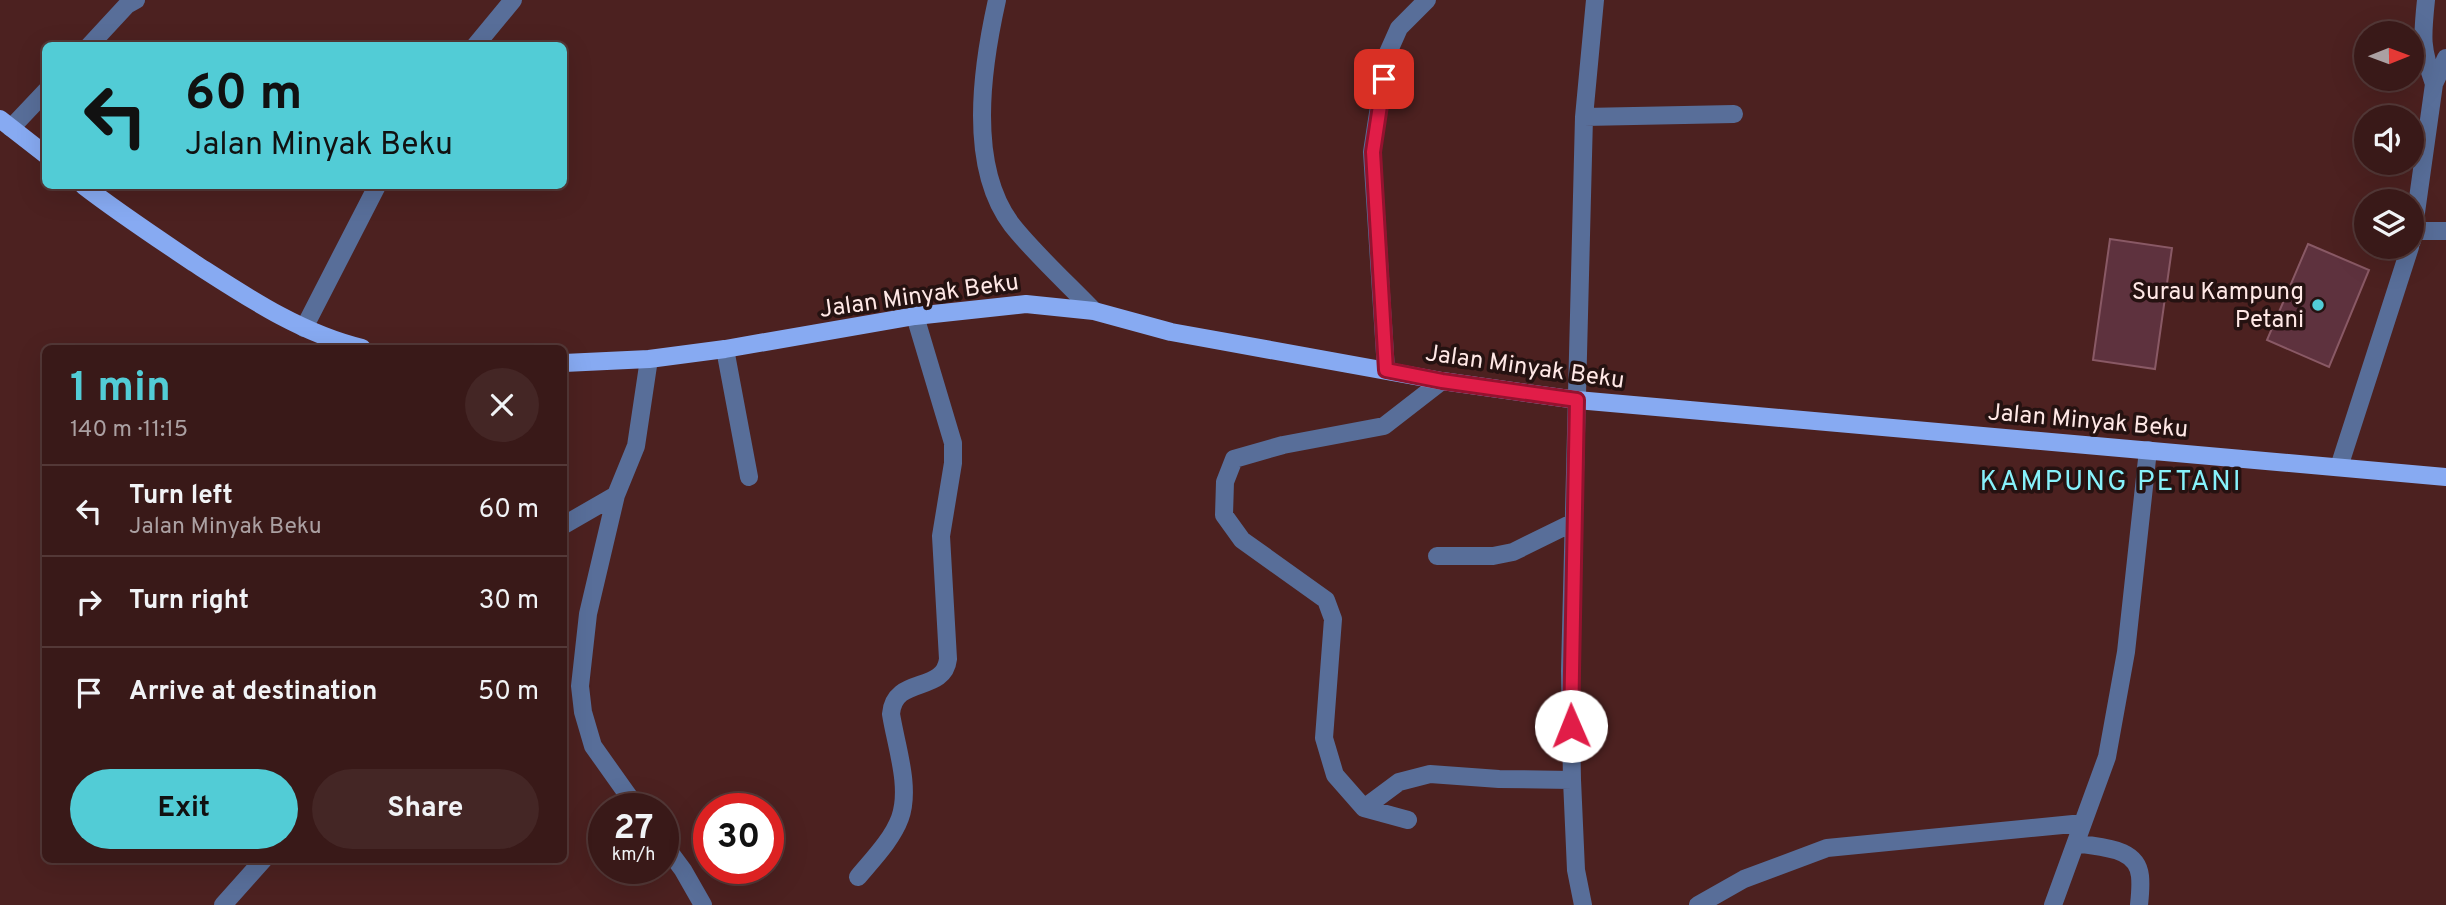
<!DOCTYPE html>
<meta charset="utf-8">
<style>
body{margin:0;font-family:Overpass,sans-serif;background:#442625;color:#f1f3f6;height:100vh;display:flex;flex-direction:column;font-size:26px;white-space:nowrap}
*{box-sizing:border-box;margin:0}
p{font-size:23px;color:#aba0a2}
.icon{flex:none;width:38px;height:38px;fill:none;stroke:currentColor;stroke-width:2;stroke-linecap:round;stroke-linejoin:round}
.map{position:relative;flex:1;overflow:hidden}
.sheet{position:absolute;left:42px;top:345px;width:525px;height:518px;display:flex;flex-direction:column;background:#391918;border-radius:10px;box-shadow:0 7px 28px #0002,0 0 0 2px #533837}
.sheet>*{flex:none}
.hud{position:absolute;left:42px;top:42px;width:525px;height:147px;border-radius:10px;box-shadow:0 7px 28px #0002,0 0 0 2px #533837;background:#52ccd6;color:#111;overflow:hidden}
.needle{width:46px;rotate:89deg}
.controls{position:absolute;left:2354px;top:21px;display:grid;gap:14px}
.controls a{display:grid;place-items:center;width:70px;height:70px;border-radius:50%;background:#391918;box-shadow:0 7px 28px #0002,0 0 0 2px #533837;font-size:35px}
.speed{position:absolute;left:588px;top:793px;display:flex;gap:14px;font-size:35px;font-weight:700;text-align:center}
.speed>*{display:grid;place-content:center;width:91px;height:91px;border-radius:50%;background:#391918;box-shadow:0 7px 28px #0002,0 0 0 2px #533837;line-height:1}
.speed small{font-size:18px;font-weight:400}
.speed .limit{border:10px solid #d22;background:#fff;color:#111}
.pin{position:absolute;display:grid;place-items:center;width:60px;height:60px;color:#fff;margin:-30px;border-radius:14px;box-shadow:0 4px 10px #0006}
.me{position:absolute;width:77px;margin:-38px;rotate:359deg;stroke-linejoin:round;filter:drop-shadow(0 0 5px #0008)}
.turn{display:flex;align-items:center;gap:24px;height:147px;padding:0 28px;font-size:32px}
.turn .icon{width:91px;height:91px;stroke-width:2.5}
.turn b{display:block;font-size:49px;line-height:60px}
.round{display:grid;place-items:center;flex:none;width:74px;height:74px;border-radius:37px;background:#442625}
.summary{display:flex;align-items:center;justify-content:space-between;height:119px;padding:0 28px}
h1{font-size:42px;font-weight:700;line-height:52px;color:#52ccd6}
.cta{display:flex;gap:14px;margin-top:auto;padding:14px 28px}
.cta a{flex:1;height:80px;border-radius:42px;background:#52ccd6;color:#111;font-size:28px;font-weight:700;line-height:80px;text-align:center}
.cta a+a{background:#442625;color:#f1f3f6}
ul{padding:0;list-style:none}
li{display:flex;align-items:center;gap:21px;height:91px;padding:0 28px;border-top:2px solid #533837}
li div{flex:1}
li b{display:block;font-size:26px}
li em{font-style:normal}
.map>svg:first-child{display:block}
.building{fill:#5e323e;stroke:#895965;stroke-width:2}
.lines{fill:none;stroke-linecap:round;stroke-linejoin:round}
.minor{stroke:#586e99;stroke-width:18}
.major{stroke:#87aaf2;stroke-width:18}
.route-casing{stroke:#92132f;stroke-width:18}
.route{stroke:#e11d48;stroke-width:12}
.poi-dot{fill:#52ccd6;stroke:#251211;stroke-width:2.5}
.labels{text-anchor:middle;stroke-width:7;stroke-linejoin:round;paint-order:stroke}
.poi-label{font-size:24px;fill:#ffe8e6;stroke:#251211;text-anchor:end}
.street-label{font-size:24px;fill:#ffe8e6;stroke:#251211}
.quarter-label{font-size:28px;letter-spacing:2px;fill:#86f1fb;stroke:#251211}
</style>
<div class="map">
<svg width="2446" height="905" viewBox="0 0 2446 905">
<rect width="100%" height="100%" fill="#4c2120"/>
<!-- building -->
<path class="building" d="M 2110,239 L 2172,248 L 2155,369 L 2093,360 Z
M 2308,244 L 2369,270 L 2329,367 L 2267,340 Z"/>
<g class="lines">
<!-- minor -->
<path class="minor" d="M 997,0 C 982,67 967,166 1012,225 C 1034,253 1068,284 1094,311
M 2426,0 C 2422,38 2421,47 2434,84
M 89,46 L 127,5 L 136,0
M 475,46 L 513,0
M 1584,117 L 1734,114
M 11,128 L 46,91
M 2415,231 L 2446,231
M 2412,241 L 2434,84 L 2446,58
M 304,328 L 377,186
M 725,349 L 749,477
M 1386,370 L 1372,152 L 1387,55 L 1399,28 L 1427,0
M 2339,467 L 2410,247
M 564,525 L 616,495
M 1437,556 L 1493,556 L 1513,552 L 1574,522
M 637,808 L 593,746 L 583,712 L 580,686 L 588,614 L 616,495 L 636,446 L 649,359
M 1364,808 L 1399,782 L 1430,774 L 1499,779 L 1572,780
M 1408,820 L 1364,808 L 1335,775 L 1324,738 L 1333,619 L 1326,600 L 1242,540 L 1224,515 L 1225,482 L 1234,459 L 1283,445 L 1384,426 L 1442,381
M 663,843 L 683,870 L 703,905
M 2076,843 C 2099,848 2137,846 2140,876 C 2141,886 2140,896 2139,905
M 858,877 C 872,860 892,840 900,818 C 911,787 896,746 891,714 C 894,675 944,694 948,659 L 941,536 L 953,463 L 953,443 L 915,316
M 223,905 L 264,859
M 1583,905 L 1576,870 L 1572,780 L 1570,671 L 1584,117 L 1595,0
M 1698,905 L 1744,879 L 1827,848 L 2083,823
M 2053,905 L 2107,757 L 2126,652 L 2148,450"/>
<!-- major -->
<path class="major" d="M 0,119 L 46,155
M 84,186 C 119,213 157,238 194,263 C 247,297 300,333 362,348
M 564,363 L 649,359 L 725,349 L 915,316 L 1026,304 L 1094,311 L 1171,332 L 1442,381 L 1577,400 L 2446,477"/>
</g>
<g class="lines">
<defs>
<path id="route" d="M 1384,79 L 1373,152 L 1386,370 L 1442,381 L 1577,400 L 1571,726"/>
</defs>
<!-- route casing -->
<use href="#route" class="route-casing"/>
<!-- route -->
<use href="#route" class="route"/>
</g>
<!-- markers -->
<circle class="poi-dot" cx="2318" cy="305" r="7"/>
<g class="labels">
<!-- poi labels -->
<g class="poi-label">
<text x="2304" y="299">Surau Kampung<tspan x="2304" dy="28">Petani</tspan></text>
</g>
<!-- street labels -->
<g class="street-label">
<text transform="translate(919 295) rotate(-8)" y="8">Jalan Minyak Beku</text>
<text transform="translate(1525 366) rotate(8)" y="8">Jalan Minyak Beku</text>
<text transform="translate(2088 420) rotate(5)" y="8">Jalan Minyak Beku</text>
</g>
<!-- quarter labels -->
<g class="quarter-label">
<text x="2111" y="490">KAMPUNG PETANI</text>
</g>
</g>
</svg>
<div class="controls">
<a><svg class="needle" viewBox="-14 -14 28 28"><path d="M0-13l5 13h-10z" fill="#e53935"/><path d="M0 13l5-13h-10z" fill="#aba0a2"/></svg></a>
<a><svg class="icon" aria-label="sound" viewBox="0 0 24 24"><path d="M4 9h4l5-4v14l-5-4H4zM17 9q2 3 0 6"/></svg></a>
<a><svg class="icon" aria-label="layers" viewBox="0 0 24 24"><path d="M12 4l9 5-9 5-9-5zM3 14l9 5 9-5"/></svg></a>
</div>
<div class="speed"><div>27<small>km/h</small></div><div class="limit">30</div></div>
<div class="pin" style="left:1384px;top:79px;background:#d93025"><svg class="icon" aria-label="arrive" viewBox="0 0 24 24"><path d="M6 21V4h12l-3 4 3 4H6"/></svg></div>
<svg class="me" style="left:1571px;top:726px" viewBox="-20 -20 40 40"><circle r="19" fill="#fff"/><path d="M0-13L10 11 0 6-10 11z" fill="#e11d48"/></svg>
<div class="hud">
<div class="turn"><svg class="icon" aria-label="left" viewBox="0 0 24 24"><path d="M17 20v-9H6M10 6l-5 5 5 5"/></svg><div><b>60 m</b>Jalan Minyak Beku</div></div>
</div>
<section class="sheet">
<div class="summary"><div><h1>1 min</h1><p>140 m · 11:15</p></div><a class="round"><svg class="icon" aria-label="close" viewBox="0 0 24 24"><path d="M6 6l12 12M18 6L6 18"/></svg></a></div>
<ul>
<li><svg class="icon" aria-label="left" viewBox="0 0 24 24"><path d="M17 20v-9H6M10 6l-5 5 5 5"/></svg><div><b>Turn left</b><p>Jalan Minyak Beku</p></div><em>60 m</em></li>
<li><svg class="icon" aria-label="right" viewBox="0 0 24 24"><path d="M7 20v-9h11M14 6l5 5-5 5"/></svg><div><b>Turn right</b></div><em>30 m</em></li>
<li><svg class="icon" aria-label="arrive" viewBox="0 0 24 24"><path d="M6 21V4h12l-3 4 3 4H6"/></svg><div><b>Arrive at destination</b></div><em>50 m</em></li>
</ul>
<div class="cta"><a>Exit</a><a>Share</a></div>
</section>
</div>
